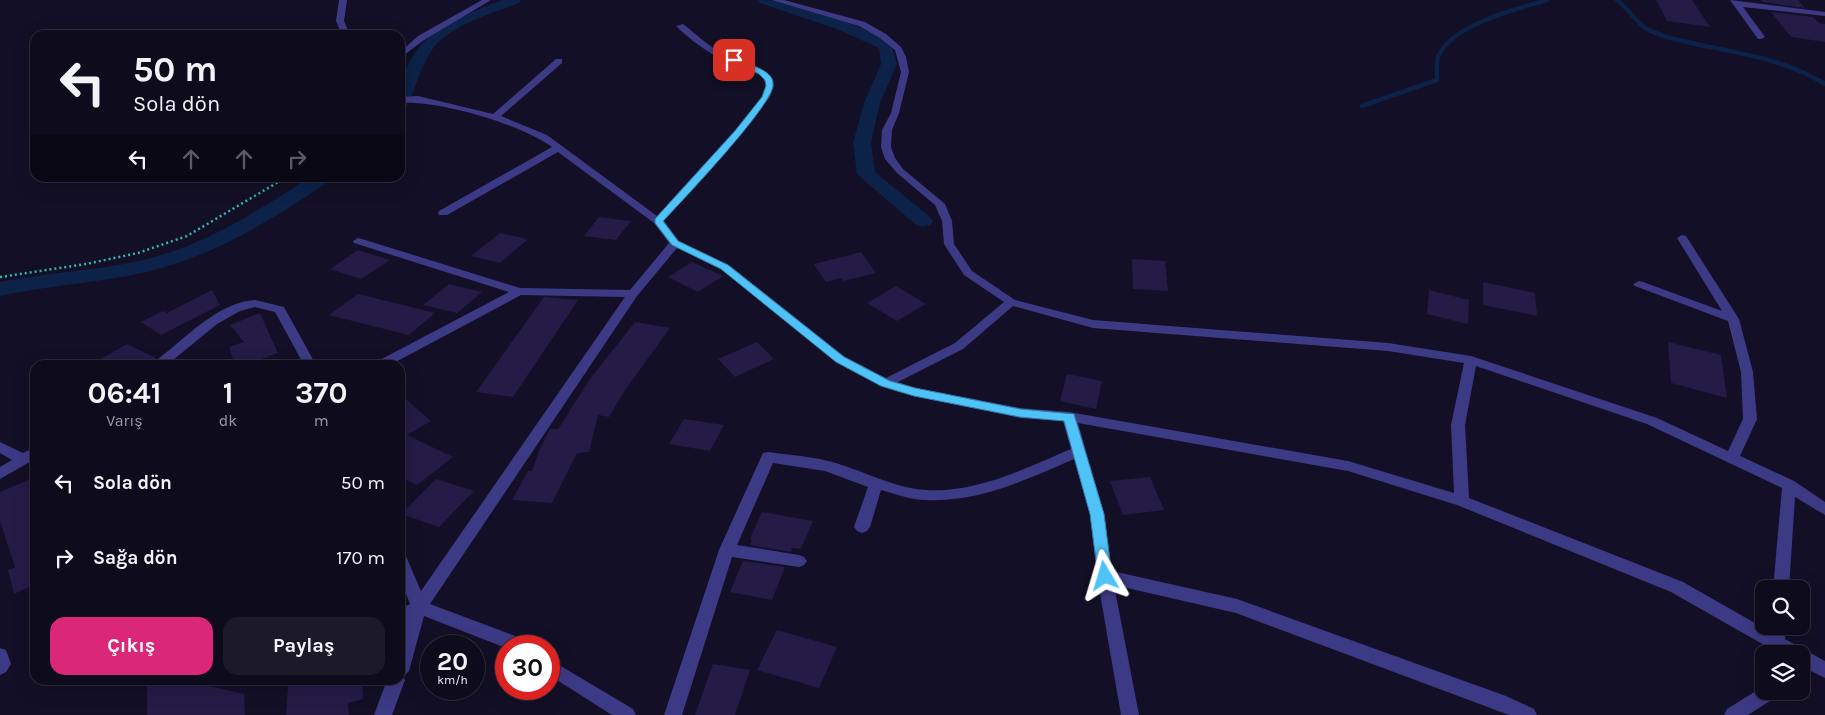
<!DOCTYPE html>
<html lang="tr">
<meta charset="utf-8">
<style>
body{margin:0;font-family:Karla,sans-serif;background:#1c1929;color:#f1f3f6;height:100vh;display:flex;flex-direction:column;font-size:19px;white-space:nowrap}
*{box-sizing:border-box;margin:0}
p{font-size:16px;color:#9b9ba3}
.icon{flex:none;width:28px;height:28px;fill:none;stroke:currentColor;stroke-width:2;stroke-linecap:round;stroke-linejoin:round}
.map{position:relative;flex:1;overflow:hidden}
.drawer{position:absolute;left:30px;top:360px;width:375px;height:325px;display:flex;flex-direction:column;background:#0e0b1c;border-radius:15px;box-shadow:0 5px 20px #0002,0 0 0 1px #2e2b3b}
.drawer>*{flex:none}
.hud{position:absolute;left:30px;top:30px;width:375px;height:152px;border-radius:15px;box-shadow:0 5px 20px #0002,0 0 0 1px #2e2b3b;background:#0e0b1c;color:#f1f3f6;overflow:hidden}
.fabs{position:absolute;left:1755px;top:580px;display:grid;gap:10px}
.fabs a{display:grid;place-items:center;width:55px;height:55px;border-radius:10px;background:#0e0b1c;box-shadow:0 5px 20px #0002,0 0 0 1px #2e2b3b;font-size:25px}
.speed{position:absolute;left:420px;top:635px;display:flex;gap:10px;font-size:25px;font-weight:700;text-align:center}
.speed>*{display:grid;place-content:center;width:65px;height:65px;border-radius:50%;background:#0e0b1c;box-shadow:0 5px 20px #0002,0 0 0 1px #2e2b3b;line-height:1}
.speed small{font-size:12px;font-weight:400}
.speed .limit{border:8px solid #d22;background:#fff;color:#111}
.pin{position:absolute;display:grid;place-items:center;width:42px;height:42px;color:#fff;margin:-21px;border-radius:10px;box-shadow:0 2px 8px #0006}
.me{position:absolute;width:55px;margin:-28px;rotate:353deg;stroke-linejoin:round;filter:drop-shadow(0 0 4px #0008)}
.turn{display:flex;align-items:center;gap:18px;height:105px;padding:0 20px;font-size:22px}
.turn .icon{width:65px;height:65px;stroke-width:2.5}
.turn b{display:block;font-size:35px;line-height:42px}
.lanes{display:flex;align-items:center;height:48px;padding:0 20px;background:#0003;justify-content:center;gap:25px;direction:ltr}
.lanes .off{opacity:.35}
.eta{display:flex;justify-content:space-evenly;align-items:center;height:85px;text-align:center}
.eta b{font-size:30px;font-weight:700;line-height:35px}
.cta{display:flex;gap:10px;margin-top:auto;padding:10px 20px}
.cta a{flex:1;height:58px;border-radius:15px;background:#db2777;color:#fff;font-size:20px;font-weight:700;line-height:58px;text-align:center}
.cta a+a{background:#1c1929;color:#f1f3f6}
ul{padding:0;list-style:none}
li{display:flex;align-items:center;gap:15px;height:75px;padding:0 20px}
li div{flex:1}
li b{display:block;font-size:19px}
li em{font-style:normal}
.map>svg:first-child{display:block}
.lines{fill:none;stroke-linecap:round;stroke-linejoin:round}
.stream{stroke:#0c2248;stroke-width:4.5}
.canal{fill:#0c2248;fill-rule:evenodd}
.building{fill:#241b47}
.path{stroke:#2fb8b0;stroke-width:2.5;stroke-dasharray:2 3;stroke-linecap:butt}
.minor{fill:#3d3a85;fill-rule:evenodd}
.route{fill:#4fc3f7;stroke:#337fa1}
</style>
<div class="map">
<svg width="1825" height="715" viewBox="0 0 1825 715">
<rect width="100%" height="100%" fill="#130f26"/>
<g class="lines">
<!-- stream -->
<path class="stream" d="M 1617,0 C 1628,8 1635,22 1647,29 C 1666,39 1689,42 1710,47 C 1750,55 1789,62 1825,84
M 1362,106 L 1437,80 C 1437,73 1436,63 1438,57 C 1452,24 1517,9 1547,0"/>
<!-- canal -->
<path class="canal" d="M 502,0 L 521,0 L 519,3 C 493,13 448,26 432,50 C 421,65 417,86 408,103 L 406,107 L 400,108 C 400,39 446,22 502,0 Z
M 758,0 C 803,0 851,22 891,43 L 897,64 L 880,103 L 871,143 L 875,172 L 930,217 L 933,221 L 930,225 L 923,227 L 916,225 L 857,174 L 853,143 L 864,103 L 881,64 L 879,48 L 837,29 L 760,3 Z
M 309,178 L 330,178 L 328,182 C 272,220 214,256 147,272 C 99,283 49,285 0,296 L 0,282 C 47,272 96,271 143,260 C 203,246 258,211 309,178 Z"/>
</g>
<!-- building -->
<path class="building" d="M 1656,0 L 1692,0 L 1710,27 L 1667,21 Z
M 1761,0 L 1798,0 L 1805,8 L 1763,2 Z
M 1771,12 L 1813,17 L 1819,23 L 1825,24 L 1825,42 L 1791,37 Z
M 599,217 L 631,221 L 616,240 L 584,236 Z
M 500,233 L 528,239 L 500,263 L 471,256 Z
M 358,250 L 390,260 L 361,279 L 330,269 Z
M 861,252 L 876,273 L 843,281 L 841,278 L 826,282 L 814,264 Z
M 1132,259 L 1165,261 L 1168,291 L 1133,289 Z
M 692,262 L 723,276 L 698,292 L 668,277 Z
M 1483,282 L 1535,293 L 1537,316 L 1483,305 Z
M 449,284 L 482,292 L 457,313 L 423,305 Z
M 896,286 L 926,304 L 897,321 L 867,303 Z
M 212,290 L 220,305 L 161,335 L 141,322 L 163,311 L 167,313 Z
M 1429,290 L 1469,300 L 1468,324 L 1427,314 Z
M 358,294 L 435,313 L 409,335 L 329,315 Z
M 544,297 L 578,300 L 513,397 L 476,392 Z
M 260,313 L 278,353 L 244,365 L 235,365 L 229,347 L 244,342 L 230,325 Z
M 635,322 L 670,328 L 625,390 L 609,417 L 598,415 L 589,452 L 577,453 L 552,503 L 512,500 L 528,471 L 532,471 L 539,451 L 550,429 L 558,429 L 590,379 Z
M 757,342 L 774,359 L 735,377 L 718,359 Z
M 1668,342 L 1721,355 L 1727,398 L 1671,383 Z
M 127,344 L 156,358 L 151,365 L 90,365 Z
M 1067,374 L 1102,381 L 1096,409 L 1060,401 Z
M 400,394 L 431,421 L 407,435 L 453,457 L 417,485 L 400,477 Z
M 684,419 L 724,425 L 710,451 L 669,444 Z
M 35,477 L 35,584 L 14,594 L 8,570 L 15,567 L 0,521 L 0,492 Z
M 1150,477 L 1164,510 L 1123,515 L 1110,481 Z
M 436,479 L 474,491 L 439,527 L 401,514 Z
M 762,512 L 813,521 L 801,549 L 792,548 L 791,552 L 750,545 L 752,540 L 750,539 Z
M 743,561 L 785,567 L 772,600 L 730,592 Z
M 777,630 L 837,647 L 819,688 L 757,670 Z
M 713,664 L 750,670 L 735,715 L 695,715 Z
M 147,680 L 182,680 L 244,694 L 245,715 L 147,715 Z
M 302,680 L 362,680 L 363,699 L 348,703 L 349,715 L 286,715 L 288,686 Z"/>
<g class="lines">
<!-- path -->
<path class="path" d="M 0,277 L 86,264 L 138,253 L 187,236 L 285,178"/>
<!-- minor -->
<path class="minor" d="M 339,0 L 347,0 L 344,21 L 350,35 L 342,35 L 336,21 Z
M 482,0 L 491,0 L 424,40 L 400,58 L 400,52 L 418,36 Z
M 772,0 L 784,0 L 865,22 L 886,34 L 901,47 L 906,57 L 909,72 L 899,113 L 892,130 L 891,147 L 895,158 L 903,169 L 945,204 L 952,221 L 954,244 L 972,271 L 1015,300 L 1093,320 L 1388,343 L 1471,356 L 1657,418 L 1728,451 L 1743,419 L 1741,372 L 1728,321 L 1635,286 L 1633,284 L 1639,281 L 1643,282 L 1722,311 L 1677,238 L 1682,235 L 1686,236 L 1739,319 L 1753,372 L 1757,419 L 1740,456 L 1794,481 L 1825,502 L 1825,515 L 1795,497 L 1789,589 L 1773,589 L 1782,488 L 1647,424 L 1476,366 L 1465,425 L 1469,498 L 1683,582 L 1769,631 L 1770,626 L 1786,626 L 1785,639 L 1825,661 L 1825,678 L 1801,666 L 1801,654 L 1780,654 L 1671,592 L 1457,505 L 1348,471 L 1078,423 L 1104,514 L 1112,571 L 1237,599 L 1506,696 L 1534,709 L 1537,715 L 1509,715 L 1236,613 L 1114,585 L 1139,715 L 1121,715 L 1097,576 L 1090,514 L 1074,459 C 1028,479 978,503 926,500 C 911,500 896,494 881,490 L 870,527 L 867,531 L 862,533 L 857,531 L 854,527 L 868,487 L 825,471 L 773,463 L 737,545 L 799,555 L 804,557 L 807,561 L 804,565 L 799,567 L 732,557 L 682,715 L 664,715 L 719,550 L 763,453 L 768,452 C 788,455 809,456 828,461 C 861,469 892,488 926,490 C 977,493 1026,468 1071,449 L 1063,421 L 1020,418 L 914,396 L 881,386 L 836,362 L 721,269 L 677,248 L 637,296 L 430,604 L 515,636 L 522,641 L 524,646 L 506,646 L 506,648 L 424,616 L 409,671 L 403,677 L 405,680 L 392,715 L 374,715 L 387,680 L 400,680 L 400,643 L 406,621 L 400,624 L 400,609 L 410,604 L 400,578 L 400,552 L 405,554 L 421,591 L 625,297 L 521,295 L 390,365 L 374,365 L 376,362 L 509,292 L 354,243 L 353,241 L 358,238 L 362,239 L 520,288 L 630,290 L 669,243 L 654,223 L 558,152 L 447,215 L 439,215 L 438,213 L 439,211 L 552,147 C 520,124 439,100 400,103 L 400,97 L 418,96 L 493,114 L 556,59 L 562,59 L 562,63 L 501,116 L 547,135 L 657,216 L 735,130 L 762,97 L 766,85 C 759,64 733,66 717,57 C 703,49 687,37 676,26 L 683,24 C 696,34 709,47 724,54 C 742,64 766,62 774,85 L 770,97 L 741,134 L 664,221 L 679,241 L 729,265 L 844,356 L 886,378 L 955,343 L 1004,302 L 964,275 L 944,244 L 942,221 L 935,205 L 897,173 L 885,159 L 881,147 L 882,130 L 891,113 L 901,72 L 895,50 L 880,38 L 859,26 ZM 1013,306 L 1093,328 L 1388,351 L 1464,363 L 1451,425 L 1454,493 L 1348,461 L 1069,412 L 1020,408 L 916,388 L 898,382 L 963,349 Z
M 1730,0 L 1825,12 L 1825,16 L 1743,7 L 1765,37 L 1761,39 L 1758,39 Z
M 255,300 L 284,307 L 316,365 L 304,365 L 275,312 L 255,307 L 240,311 L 217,324 L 167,365 L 153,365 C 158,358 167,352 173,347 C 196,328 223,302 255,300 Z
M 0,442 L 23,453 L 35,447 L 35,459 L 0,479 L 0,467 L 12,460 L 0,453 Z
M 0,648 L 6,650 L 11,664 L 6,672 L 0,675 Z
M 549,659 L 633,709 L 636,715 L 612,715 L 549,675 Z
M 1764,686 L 1764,691 L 1779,691 L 1776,697 L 1748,715 L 1724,715 L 1727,709 Z"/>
</g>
<!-- route -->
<path class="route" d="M 731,58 C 739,58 749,64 756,67 C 763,70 774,75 773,85 C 773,105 682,201 663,221 L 678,241 L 728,265 L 844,357 L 890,381 L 915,388 L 1020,409 L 1074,414 L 1104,514 L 1112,576 L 1110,580 L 1105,582 L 1100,580 L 1098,576 L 1090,514 L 1064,421 L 1020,417 L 914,396 L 881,386 L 836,362 L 721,269 L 672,245 L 655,223 L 655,219 L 735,131 L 762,97 L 766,86 L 765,80 L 759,74 L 731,61 Z"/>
</svg>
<div class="fabs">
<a><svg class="icon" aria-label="search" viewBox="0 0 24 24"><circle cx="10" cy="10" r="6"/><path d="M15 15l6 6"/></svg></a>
<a><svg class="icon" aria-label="layers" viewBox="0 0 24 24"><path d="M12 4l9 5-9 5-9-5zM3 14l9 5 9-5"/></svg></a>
</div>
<div class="speed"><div>20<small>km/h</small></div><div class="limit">30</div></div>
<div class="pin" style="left:734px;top:60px;background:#d93025"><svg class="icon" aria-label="arrive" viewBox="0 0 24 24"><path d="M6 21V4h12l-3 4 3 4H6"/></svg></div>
<svg class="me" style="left:1105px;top:576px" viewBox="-20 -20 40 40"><path d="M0-17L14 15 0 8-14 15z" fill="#4fc3f7" stroke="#fff" stroke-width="4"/></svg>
<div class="hud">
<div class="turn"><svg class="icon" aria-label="left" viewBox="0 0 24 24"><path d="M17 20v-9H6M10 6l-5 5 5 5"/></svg><div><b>50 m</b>Sola dön</div></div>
<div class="lanes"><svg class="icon" aria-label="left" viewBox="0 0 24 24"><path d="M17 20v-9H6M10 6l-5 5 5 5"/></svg><svg class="icon off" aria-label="ahead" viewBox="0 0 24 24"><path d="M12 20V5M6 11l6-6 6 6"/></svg><svg class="icon off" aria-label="ahead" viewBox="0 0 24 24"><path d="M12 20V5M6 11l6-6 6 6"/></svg><svg class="icon off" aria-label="right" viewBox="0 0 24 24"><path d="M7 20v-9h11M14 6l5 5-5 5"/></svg></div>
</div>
<section class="drawer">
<div class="eta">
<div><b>06:41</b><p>Varış</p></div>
<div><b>1</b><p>dk</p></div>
<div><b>370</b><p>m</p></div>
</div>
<ul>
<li><svg class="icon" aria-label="left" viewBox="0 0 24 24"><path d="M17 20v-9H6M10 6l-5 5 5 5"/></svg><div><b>Sola dön</b></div><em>50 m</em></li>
<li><svg class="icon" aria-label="right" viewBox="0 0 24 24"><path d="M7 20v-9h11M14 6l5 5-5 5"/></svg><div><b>Sağa dön</b></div><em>170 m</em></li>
</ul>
<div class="cta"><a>Çıkış</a><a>Paylaş</a></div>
</section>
</div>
